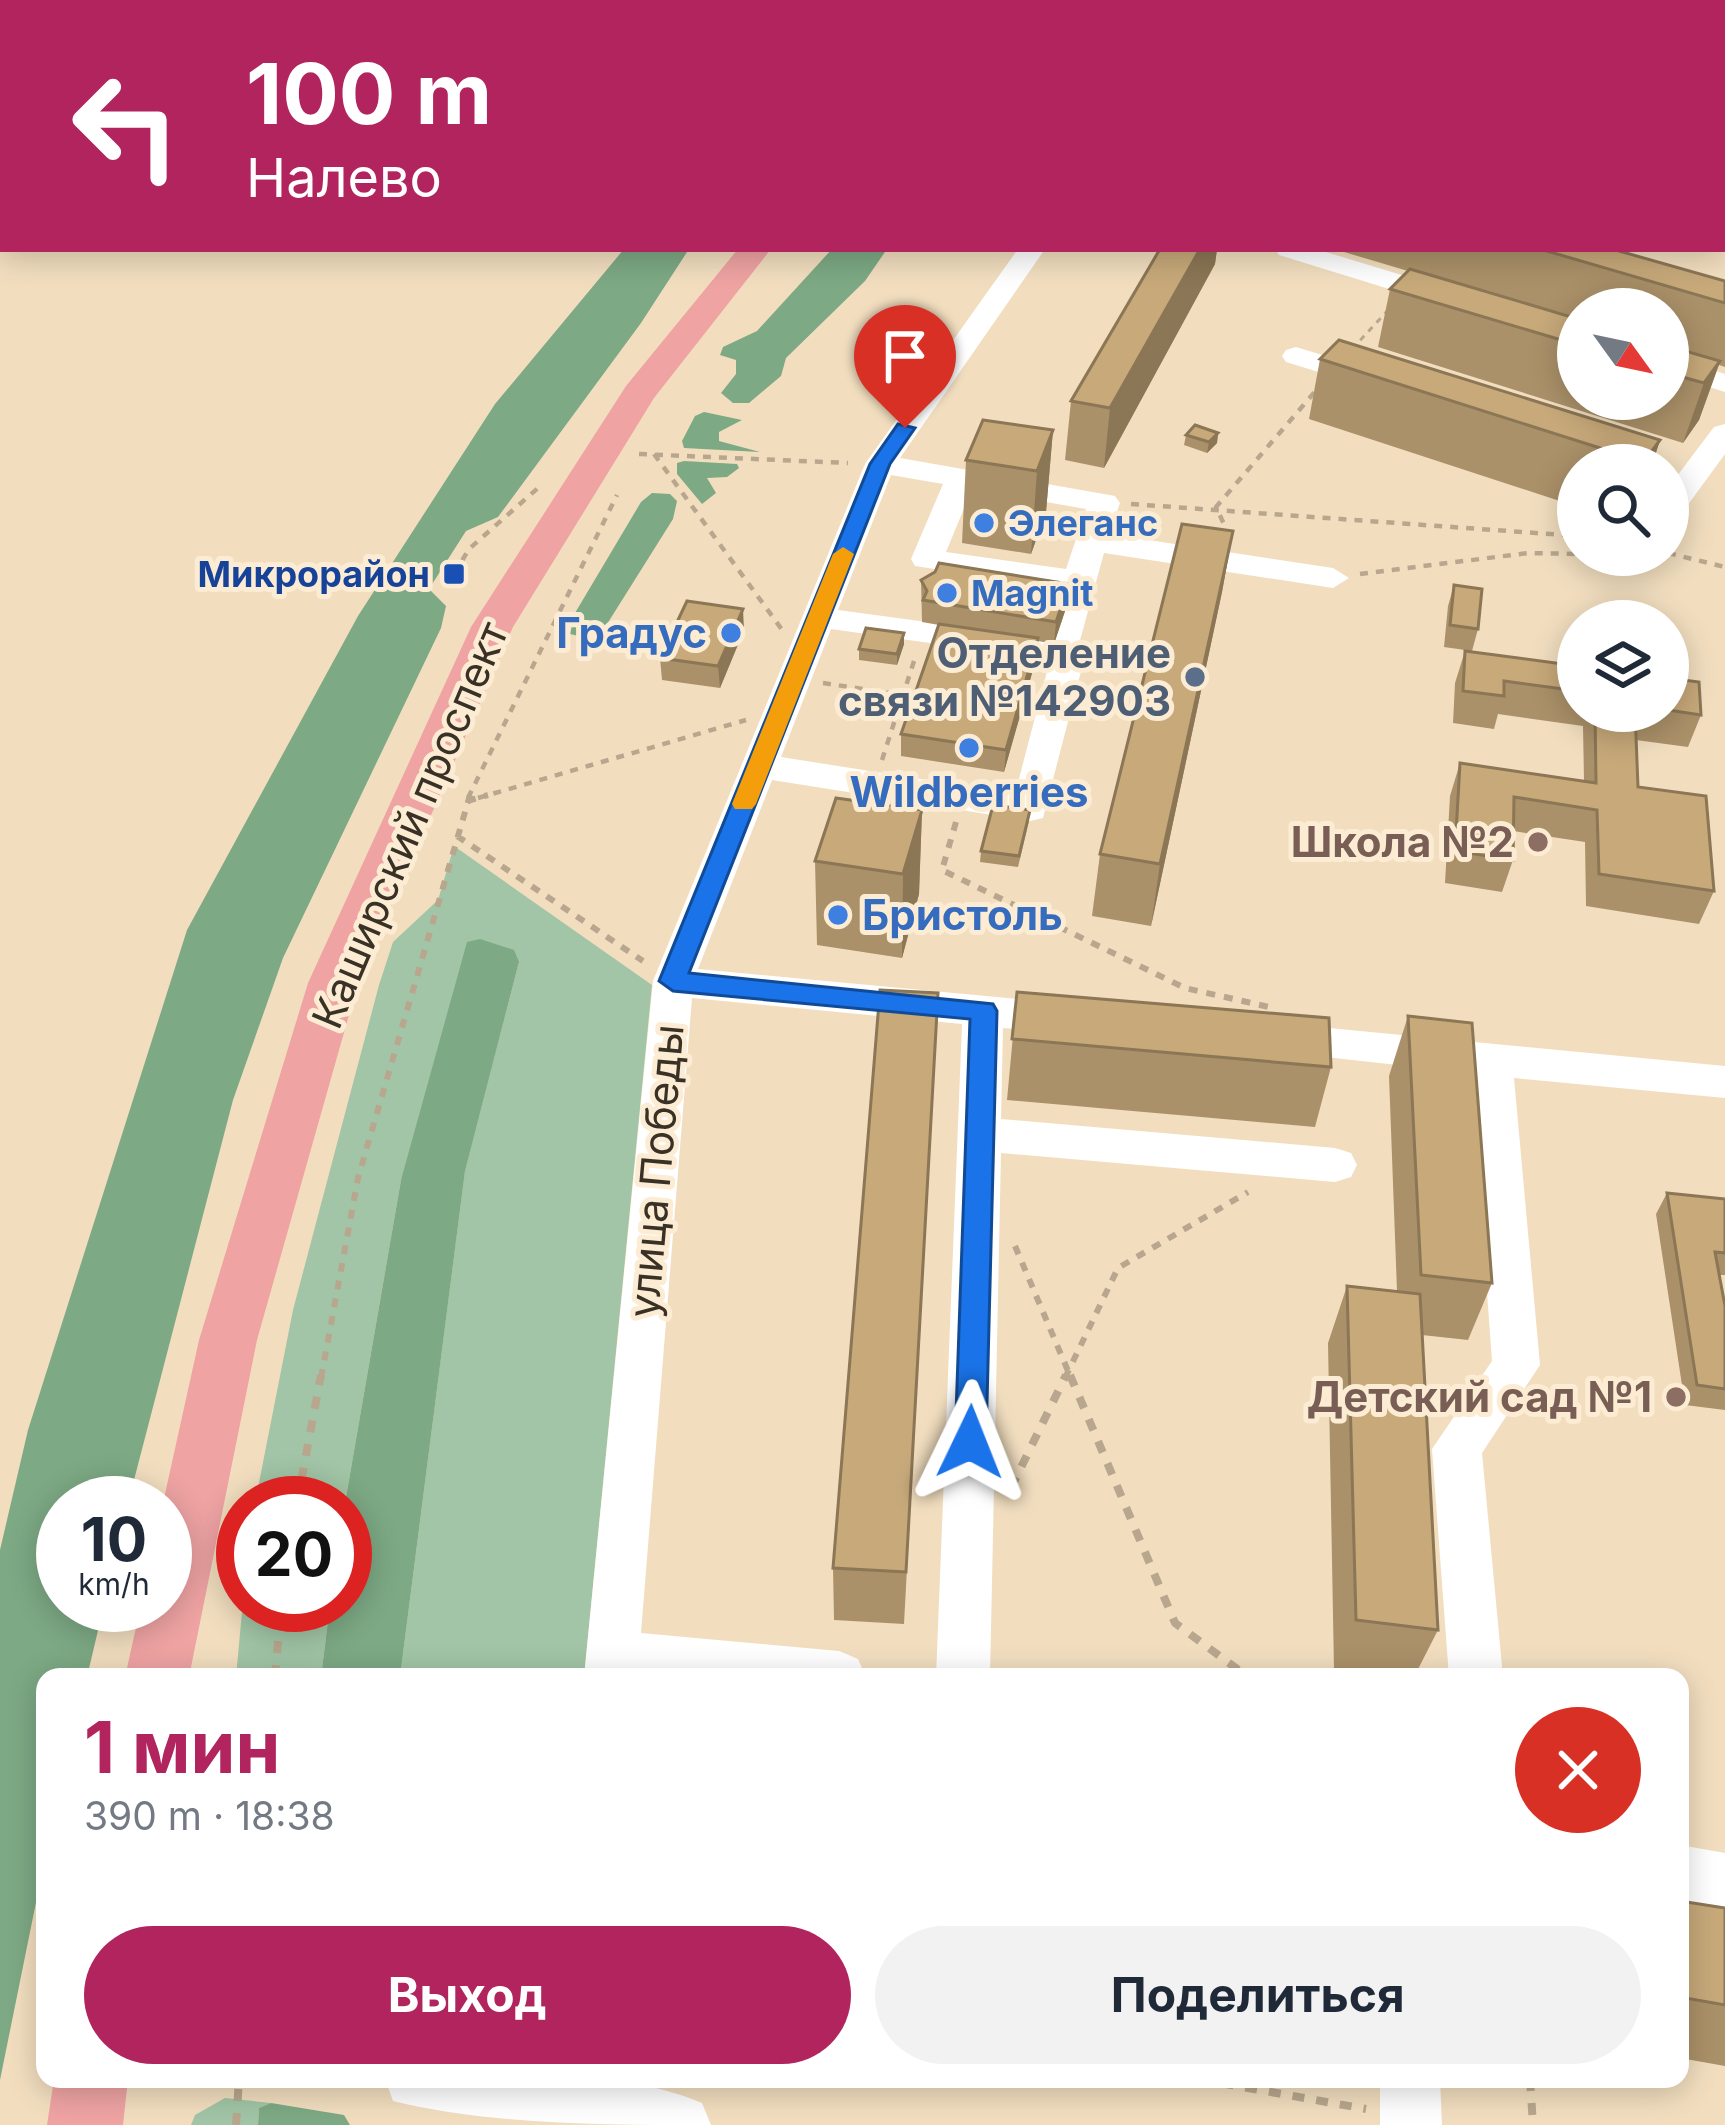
<!DOCTYPE html>
<html lang="ru">
<meta charset="utf-8">
<style>
body{margin:0;font-family:Inter,sans-serif;background:#f2f2f3;color:#1f2937;height:100vh;display:flex;flex-direction:column;font-size:45px;white-space:nowrap}
*{box-sizing:border-box;margin:0}
p{font-size:39px;color:#747a83}
.icon{flex:none;width:66px;height:66px;fill:none;stroke:currentColor;stroke-width:2;stroke-linecap:round;stroke-linejoin:round}
.map{position:relative;flex:1;overflow:hidden}
.sheet{position:absolute;left:36px;top:1668px;width:1653px;height:420px;display:flex;flex-direction:column;background:#fff;border-radius:24px;box-shadow:0 6px 30px #0003}
.sheet>*{flex:none}
.banner{position:absolute;left:0px;top:0px;width:1725px;height:252px;box-shadow:0 6px 30px #0003;background:#b1245e;color:#fff;overflow:hidden}
.needle{width:78px;rotate:123deg}
.tools{position:absolute;left:1557px;top:288px;display:grid;gap:24px}
.tools a{display:grid;place-items:center;width:132px;height:132px;border-radius:50%;background:#fff;box-shadow:0 6px 30px #0003;font-size:60px}
.speed{position:absolute;left:36px;top:1476px;display:flex;gap:24px;font-size:60px;font-weight:700;text-align:center}
.speed>*{display:grid;place-content:center;width:156px;height:156px;border-radius:50%;background:#fff;box-shadow:0 6px 30px #0003;line-height:1}
.speed small{font-size:30px;font-weight:400}
.speed .limit{border:18px solid #d22;background:#fff;color:#111}
.pin{position:absolute;display:grid;place-items:center;width:102px;height:102px;color:#fff;margin:-123px -51px;border-radius:50% 50% 50% 0;rotate:-45deg;box-shadow:0 0 12px #0007}
.pin .icon{rotate:45deg}
.me{position:absolute;width:132px;margin:-66px;rotate:2deg;stroke-linejoin:round;filter:drop-shadow(0 0 9px #0008)}
.turn{display:flex;align-items:center;gap:42px;height:252px;padding:0 48px;font-size:54px}
.turn .icon{width:156px;height:156px;stroke-width:2.5}
.turn b{display:block;font-size:84px;line-height:102px}
.round{display:grid;place-items:center;flex:none;width:126px;height:126px;border-radius:63px;background:#f2f2f3}
.overview{display:flex;align-items:center;justify-content:space-between;height:204px;padding:0 48px}
h1{font-size:72px;font-weight:700;line-height:90px;color:#b1245e}
.button{display:flex;gap:24px;margin-top:auto;padding:24px 48px}
.button a{flex:1;height:138px;border-radius:72px;background:#b1245e;color:#fff;font-size:48px;font-weight:700;line-height:138px;text-align:center}
.button a+a{background:#f2f2f3;color:#1f2937}
.map>svg:first-child{display:block}
.green{fill:#a1c5a6}
.forest{fill:#7da984}
.lines{fill:none;stroke-linecap:round;stroke-linejoin:round}
.path-far3{stroke:#b8a78e;stroke-width:3;stroke-dasharray:6 6;stroke-linecap:butt}
.path-far2{stroke:#b8a78e;stroke-width:4.5;stroke-dasharray:8 8;stroke-linecap:butt}
.path-far1{stroke:#b8a78e;stroke-width:6;stroke-dasharray:9 9;stroke-linecap:butt}
.path{stroke:#b8a78e;stroke-width:8;stroke-dasharray:12 12;stroke-linecap:butt}
.minor{fill:#fff;fill-rule:evenodd}
.major{fill:#efa3a3;fill-rule:evenodd}
.wall{fill:#ab9169;fill-rule:evenodd}
.shaded-wall{fill:#8b7655}
.building{fill:#c7a97a;stroke:#8b7655;stroke-width:3}
.route{fill:#1a73e8;stroke:#114b97;stroke-width:3}
.slow{fill:#f59e0b}
.shop-dot{fill:#3f7fe0;stroke:#fcecd3;stroke-width:4.5}
.transit-dot{fill:#1a4fb4;stroke:#fcecd3;stroke-width:4.5}
.service-dot{fill:#5c6f8a;stroke:#fcecd3;stroke-width:4.5}
.education-dot{fill:#8d6e63;stroke:#fcecd3;stroke-width:4.5}
.labels{text-anchor:middle;stroke-width:10;stroke-linejoin:round;paint-order:stroke}
.far-shop-label{font-size:36px;font-weight:bold;fill:#366cbe;stroke:#fcecd3;text-anchor:start}
.far-transit-label{font-size:36px;font-weight:bold;fill:#164399;stroke:#fcecd3;text-anchor:end}
.shop-label{font-size:42px;font-weight:bold;fill:#366cbe;stroke:#fcecd3;text-anchor:end}
.service-label{font-size:42px;font-weight:bold;fill:#4e5e75;stroke:#fcecd3;text-anchor:end}
.street-label{font-size:42px;fill:#393125;stroke:#fcecd3}
.education-label{font-size:42px;font-weight:bold;fill:#785e54;stroke:#fcecd3;text-anchor:end}
</style>
<div class="map">
<svg width="1725" height="2125" viewBox="0 0 1725 2125">
<rect width="100%" height="100%" fill="#f2debf"/>
<!-- green -->
<path class="green" d="M 454,846 L 652,985 L 584,1677 L 400,1677 L 465,1170 L 519,962 L 401,1180 L 345,1503 L 255,1503 L 293,1310 L 379,985 L 393,942 L 438,900 Z
M 243,1601 L 243,1605 L 330,1605 L 321,1677 L 236,1677 Z
M 225,2098 L 271,2103 L 259,2108 L 258,2125 L 191,2125 L 195,2115 Z"/>
<!-- forest -->
<path class="forest" d="M 624,249 L 689,249 L 641,323 L 498,517 L 466,531 L 429,589 L 446,606 L 441,628 L 283,958 L 233,1100 L 128,1503 L 63,1503 L 63,1605 L 104,1605 L 87,1677 L 45,1677 L 45,1858 L 0,2080 L 0,1550 L 28,1430 L 187,930 L 358,616 L 495,404 Z
M 832,249 L 887,249 L 865,281 L 786,358 L 781,376 L 749,403 L 733,403 L 721,393 L 736,374 L 736,360 L 720,355 L 723,347 L 757,331 Z
M 704,412 L 742,420 L 719,432 L 719,441 L 760,452 L 684,448 L 682,441 L 695,416 Z
M 684,461 L 737,464 L 739,468 L 727,477 L 707,478 L 716,493 L 702,504 L 677,474 L 677,463 Z
M 652,493 L 670,494 L 677,501 L 673,519 L 597,640 L 570,634 L 575,613 L 641,502 Z
M 480,939 L 514,950 L 519,962 L 465,1171 L 400,1677 L 321,1677 L 330,1605 L 345,1605 L 345,1503 L 401,1180 L 467,942 Z
M 271,2103 L 344,2115 L 350,2125 L 258,2125 L 259,2108 Z"/>
<g class="lines">
<!-- path-far3 -->
<path class="path-far3" d="M 749,0 L 760,3
M 1352,349 L 1391,307"/>
<!-- path-far2 -->
<path class="path-far2" d="M 1351,350 L 1355,346
M 639,454 L 848,463
M 654,454 L 783,631
M 1131,504 L 1578,536
M 1230,537 L 1216,507 L 1319,387
M 1668,553 L 1725,567
M 454,574 L 469,549 L 538,488
M 1360,574 L 1528,553 L 1578,554
M 823,683 L 917,697
M 882,760 L 915,658
M 468,798 L 617,495
M 478,798 L 746,720"/>
<!-- path-far1 -->
<path class="path-far1" d="M 467,801 L 488,795
M 956,822 L 942,870 L 1185,988 L 1269,1007
M 457,836 L 643,961
M 1015,1246 L 1071,1378
M 321,1378 L 358,1178 L 470,795
M 1065,1378 L 1118,1268 L 1248,1192"/>
<!-- path -->
<path class="path" d="M 1070,1375 L 1175,1623 L 1248,1677
M 1011,1488 L 1066,1375
M 297,1503 L 321,1375
M 275,1677 L 281,1605
M 1198,2079 L 1366,2109
M 1530,2079 L 1533,2125
M 236,2125 L 239,2079"/>
<!-- minor -->
<path class="minor" d="M 1246,0 L 1281,0 L 1283,3 L 1248,3 Z
M 1722,82 L 1725,82 L 1725,96 L 1722,96 Z
M 1018,249 L 1045,249 L 900,458 L 1115,496 L 1120,503 L 1109,534 L 1333,568 L 1349,578 L 1333,588 L 1104,553 L 1079,644 L 1086,652 L 1043,818 L 1030,821 L 772,780 L 698,969 L 1072,1004 L 1087,1008 L 1093,1019 L 1087,1030 L 1072,1034 L 1003,1028 L 1001,1119 L 1335,1148 L 1351,1153 L 1357,1165 L 1351,1177 L 1335,1182 L 1001,1153 L 990,1677 L 936,1677 L 962,1024 L 692,998 L 641,1633 L 839,1651 L 858,1659 L 866,1677 L 584,1677 L 653,981 L 865,464 ZM 891,475 L 943,484 L 911,559 L 915,566 L 1060,588 L 1046,638 L 838,610 ZM 972,489 L 1086,509 L 1066,569 L 946,552 ZM 831,629 L 1050,660 L 1015,794 L 781,757 Z
M 1275,249 L 1316,249 L 1461,293 L 1465,299 L 1451,307 L 1441,305 L 1279,255 Z
M 1296,347 L 1381,373 L 1386,379 L 1371,388 L 1286,362 L 1282,356 L 1286,350 Z
M 1668,356 L 1725,374 L 1725,392 L 1668,374 Z
M 1725,424 L 1725,454 L 1679,517 L 1668,520 L 1668,488 L 1714,427 Z
M 1277,1023 L 1725,1066 L 1725,1098 L 1514,1078 L 1540,1365 L 1482,1453 L 1503,1677 L 1449,1677 L 1432,1449 L 1492,1361 L 1471,1073 L 1262,1050 L 1256,1039 L 1262,1028 Z
M 1680,1845 L 1725,1853 L 1725,1911 L 1680,1903 Z
M 385,2079 C 487,2079 606,2063 702,2103 L 711,2125 C 609,2125 490,2125 393,2101 Z
M 1380,2079 L 1440,2079 L 1442,2125 L 1380,2125 Z"/>
<!-- major -->
<path class="major" d="M 738,249 L 771,249 L 654,398 L 513,627 L 358,983 L 257,1340 L 189,1677 L 125,1677 L 141,1605 L 165,1605 L 163,1503 L 199,1340 L 308,983 L 471,627 L 626,386 Z
M 54,2079 L 128,2079 L 123,2125 L 47,2125 Z"/>
</g>
<!-- wall -->
<path class="wall" d="M 1548,0 L 1725,0 L 1725,53 L 1722,53 L 1722,3 L 1547,3 Z
M 1725,117 L 1725,144 L 1722,143 L 1722,126 Z
M 1160,249 L 1217,249 L 1215,264 L 1104,468 L 1065,460 L 1071,401 Z
M 1334,249 L 1612,249 L 1725,281 L 1725,367 L 1719,365 L 1699,420 L 1683,443 L 1378,347 L 1390,289 L 1408,271 ZM 1578,309 L 1668,309 L 1668,399 L 1578,399 Z
M 1320,359 L 1660,440 L 1652,465 L 1578,465 L 1578,507 L 1309,419 Z
M 1053,430 L 1046,512 L 1031,554 L 962,543 L 966,460 Z
M 1218,433 L 1217,443 L 1207,453 L 1184,445 L 1186,435 Z
M 1233,531 L 1222,592 L 1151,926 L 1092,916 L 1100,854 Z
M 921,580 L 1069,584 L 1067,605 L 1054,644 L 1038,641 L 1036,659 L 1004,772 L 901,756 L 901,734 L 939,625 L 922,622 Z
M 1454,585 L 1478,629 L 1472,651 L 1444,647 L 1448,606 Z
M 744,630 L 720,688 L 662,680 L 660,658 Z
M 904,644 L 897,665 L 859,660 L 859,649 Z
M 1465,651 L 1578,666 L 1578,711 L 1668,711 L 1668,678 L 1701,715 L 1688,747 L 1636,740 L 1638,787 L 1714,891 L 1699,924 L 1586,906 L 1585,842 L 1513,831 L 1513,860 L 1502,892 L 1445,883 L 1450,796 L 1460,763 L 1584,781 L 1583,726 L 1498,714 L 1494,729 L 1453,723 L 1455,683 Z
M 922,810 L 919,894 L 902,958 L 817,945 L 815,861 Z
M 1029,821 L 1018,867 L 980,862 L 981,851 Z
M 1017,992 L 1331,1067 L 1315,1127 L 1007,1100 Z
M 938,993 L 904,1624 L 834,1620 L 833,1568 Z
M 1408,1016 L 1492,1283 L 1468,1340 L 1422,1335 L 1438,1630 L 1414,1677 L 1393,1677 L 1334,1670 L 1328,1343 L 1347,1286 L 1397,1291 L 1389,1076 Z
M 1667,1193 L 1725,1199 L 1725,1275 L 1719,1275 L 1725,1306 L 1725,1410 L 1685,1405 L 1656,1214 Z
M 1680,1901 L 1725,1908 L 1725,2066 L 1680,2058 Z"/>
<!-- shaded-wall -->
<path class="shaded-wall" d="M 1200,249 L 1217,249 L 1215,264 L 1104,468 L 1110,408 Z
M 1720,361 L 1699,420 L 1683,443 L 1704,383 Z
M 1053,430 L 1046,512 L 1031,554 L 1037,471 Z
M 1218,433 L 1217,443 L 1207,453 L 1209,442 Z
M 1660,440 L 1652,465 L 1643,465 L 1644,462 Z
M 1233,531 L 1222,592 L 1151,926 L 1160,864 Z
M 1069,584 L 1067,605 L 1054,644 L 1056,622 Z
M 743,609 L 744,630 L 720,688 L 718,666 Z
M 904,633 L 904,644 L 897,665 L 897,654 Z
M 1038,638 L 1036,659 L 1004,772 L 1006,750 Z
M 922,810 L 919,894 L 902,958 L 903,874 Z"/>
<!-- building -->
<path class="building" d="M 1160,249 L 1200,249 L 1110,408 L 1071,401 Z
M 1540,249 L 1612,249 L 1725,281 L 1725,303 Z
M 1410,269 L 1578,319 L 1578,345 L 1390,289 Z
M 1339,340 L 1660,440 L 1644,462 L 1320,359 Z
M 1668,346 L 1720,361 L 1704,383 L 1668,373 Z
M 983,420 L 1053,430 L 1037,471 L 966,460 Z
M 1195,425 L 1218,433 L 1209,442 L 1186,435 Z
M 1182,524 L 1233,531 L 1160,864 L 1100,854 Z
M 939,563 L 1069,584 L 1056,622 L 923,600 L 927,591 L 921,580 L 935,572 Z
M 1454,585 L 1482,589 L 1478,629 L 1450,625 Z
M 687,601 L 743,609 L 718,666 L 660,658 Z
M 939,624 L 1038,638 L 1006,750 L 901,734 Z
M 866,628 L 904,633 L 897,654 L 859,649 Z
M 1465,651 L 1578,666 L 1578,691 L 1504,681 L 1504,696 L 1463,691 Z
M 1668,678 L 1699,682 L 1701,715 L 1668,710 Z
M 1595,711 L 1635,711 L 1638,787 L 1706,796 L 1714,891 L 1599,874 L 1597,810 L 1514,797 L 1513,860 L 1455,851 L 1460,763 L 1596,783 Z
M 836,798 L 922,810 L 903,874 L 815,861 Z
M 993,805 L 1030,810 L 1019,856 L 981,851 Z
M 880,990 L 938,993 L 906,1572 L 833,1568 Z
M 1017,992 L 1329,1018 L 1331,1067 L 1012,1039 Z
M 1408,1016 L 1472,1023 L 1492,1283 L 1421,1275 Z
M 1667,1193 L 1725,1199 L 1725,1253 L 1715,1252 L 1725,1306 L 1725,1389 L 1697,1385 Z
M 1347,1286 L 1420,1294 L 1438,1630 L 1356,1620 Z
M 1680,1901 L 1725,1908 L 1725,2005 L 1680,1997 Z"/>
<!-- route -->
<path class="route" d="M 898,424 L 915,428 L 890,464 L 689,973 L 993,1004 L 997,1011 L 986,1442 L 982,1452 L 970,1456 L 959,1452 L 955,1442 L 970,1019 L 673,991 L 659,981 L 870,464 Z"/>
<!-- slow -->
<path class="slow" d="M 843,547 L 854,554 L 756,804 L 752,809 L 735,809 L 732,804 L 833,554 Z"/>
<!-- markers -->
<g class="shop-dot">
<circle cx="984" cy="523" r="12"/>
<circle cx="947" cy="593" r="12"/>
<circle cx="731" cy="633" r="12"/>
<circle cx="969" cy="748" r="12"/>
<circle cx="838" cy="915" r="12"/>
</g>
<rect class="transit-dot" x="442" y="562" width="24" height="24" rx="6"/>
<circle class="service-dot" cx="1195" cy="677" r="12"/>
<g class="education-dot">
<circle cx="1538" cy="842" r="12"/>
<circle cx="1676" cy="1397" r="12"/>
</g>
<g class="labels">
<!-- far-shop labels -->
<g class="far-shop-label">
<text x="1008" y="536">Элеганс</text>
<text x="971" y="606">Magnit</text>
</g>
<!-- far-transit labels -->
<g class="far-transit-label">
<text x="430" y="587">Микрорайон</text>
</g>
<!-- shop labels -->
<g class="shop-label">
<text x="707" y="648">Градус</text>
<text x="969" y="807" text-anchor="middle">Wildberries</text>
<text x="862" y="930" text-anchor="start">Бристоль</text>
</g>
<!-- service labels -->
<g class="service-label">
<text x="1171" y="668">Отделение<tspan x="1171" dy="48">связи №142903</tspan></text>
</g>
<!-- street labels -->
<g class="street-label">
<text transform="translate(410 825) rotate(-67)" y="15">Каширский проспект</text>
<text transform="translate(656 1171) rotate(-85)" y="15">улица Победы</text>
</g>
<!-- education labels -->
<g class="education-label">
<text x="1514" y="857">Школа №2</text>
<text x="1652" y="1412">Детский сад №1</text>
</g>
</g>
</svg>
<div class="tools">
<a><svg class="needle" viewBox="-14 -14 28 28"><path d="M0-13l5 13h-10z" fill="#e53935"/><path d="M0 13l5-13h-10z" fill="#747a83"/></svg></a>
<a><svg class="icon" aria-label="search" viewBox="0 0 24 24"><circle cx="10" cy="10" r="6"/><path d="M15 15l6 6"/></svg></a>
<a><svg class="icon" aria-label="layers" viewBox="0 0 24 24"><path d="M12 4l9 5-9 5-9-5zM3 14l9 5 9-5"/></svg></a>
</div>
<div class="speed"><div>10<small>km/h</small></div><div class="limit">20</div></div>
<div class="pin" style="left:905px;top:428px;background:#d93025"><svg class="icon" aria-label="arrive" viewBox="0 0 24 24"><path d="M6 21V4h12l-3 4 3 4H6"/></svg></div>
<svg class="me" style="left:970px;top:1442px" viewBox="-20 -20 40 40"><path d="M0-17L14 15 0 8-14 15z" fill="#1a73e8" stroke="#fff" stroke-width="4"/></svg>
<div class="banner">
<div class="turn"><svg class="icon" aria-label="left" viewBox="0 0 24 24"><path d="M17 20v-9H6M10 6l-5 5 5 5"/></svg><div><b>100 m</b>Налево</div></div>
</div>
<section class="sheet">
<div class="overview"><div><h1>1 мин</h1><p>390 m · 18:38</p></div><a class="round" style="background:#d93025;color:#fff"><svg class="icon" aria-label="close" viewBox="0 0 24 24"><path d="M6 6l12 12M18 6L6 18"/></svg></a></div>
<div class="button"><a>Выход</a><a>Поделиться</a></div>
</section>
</div>
